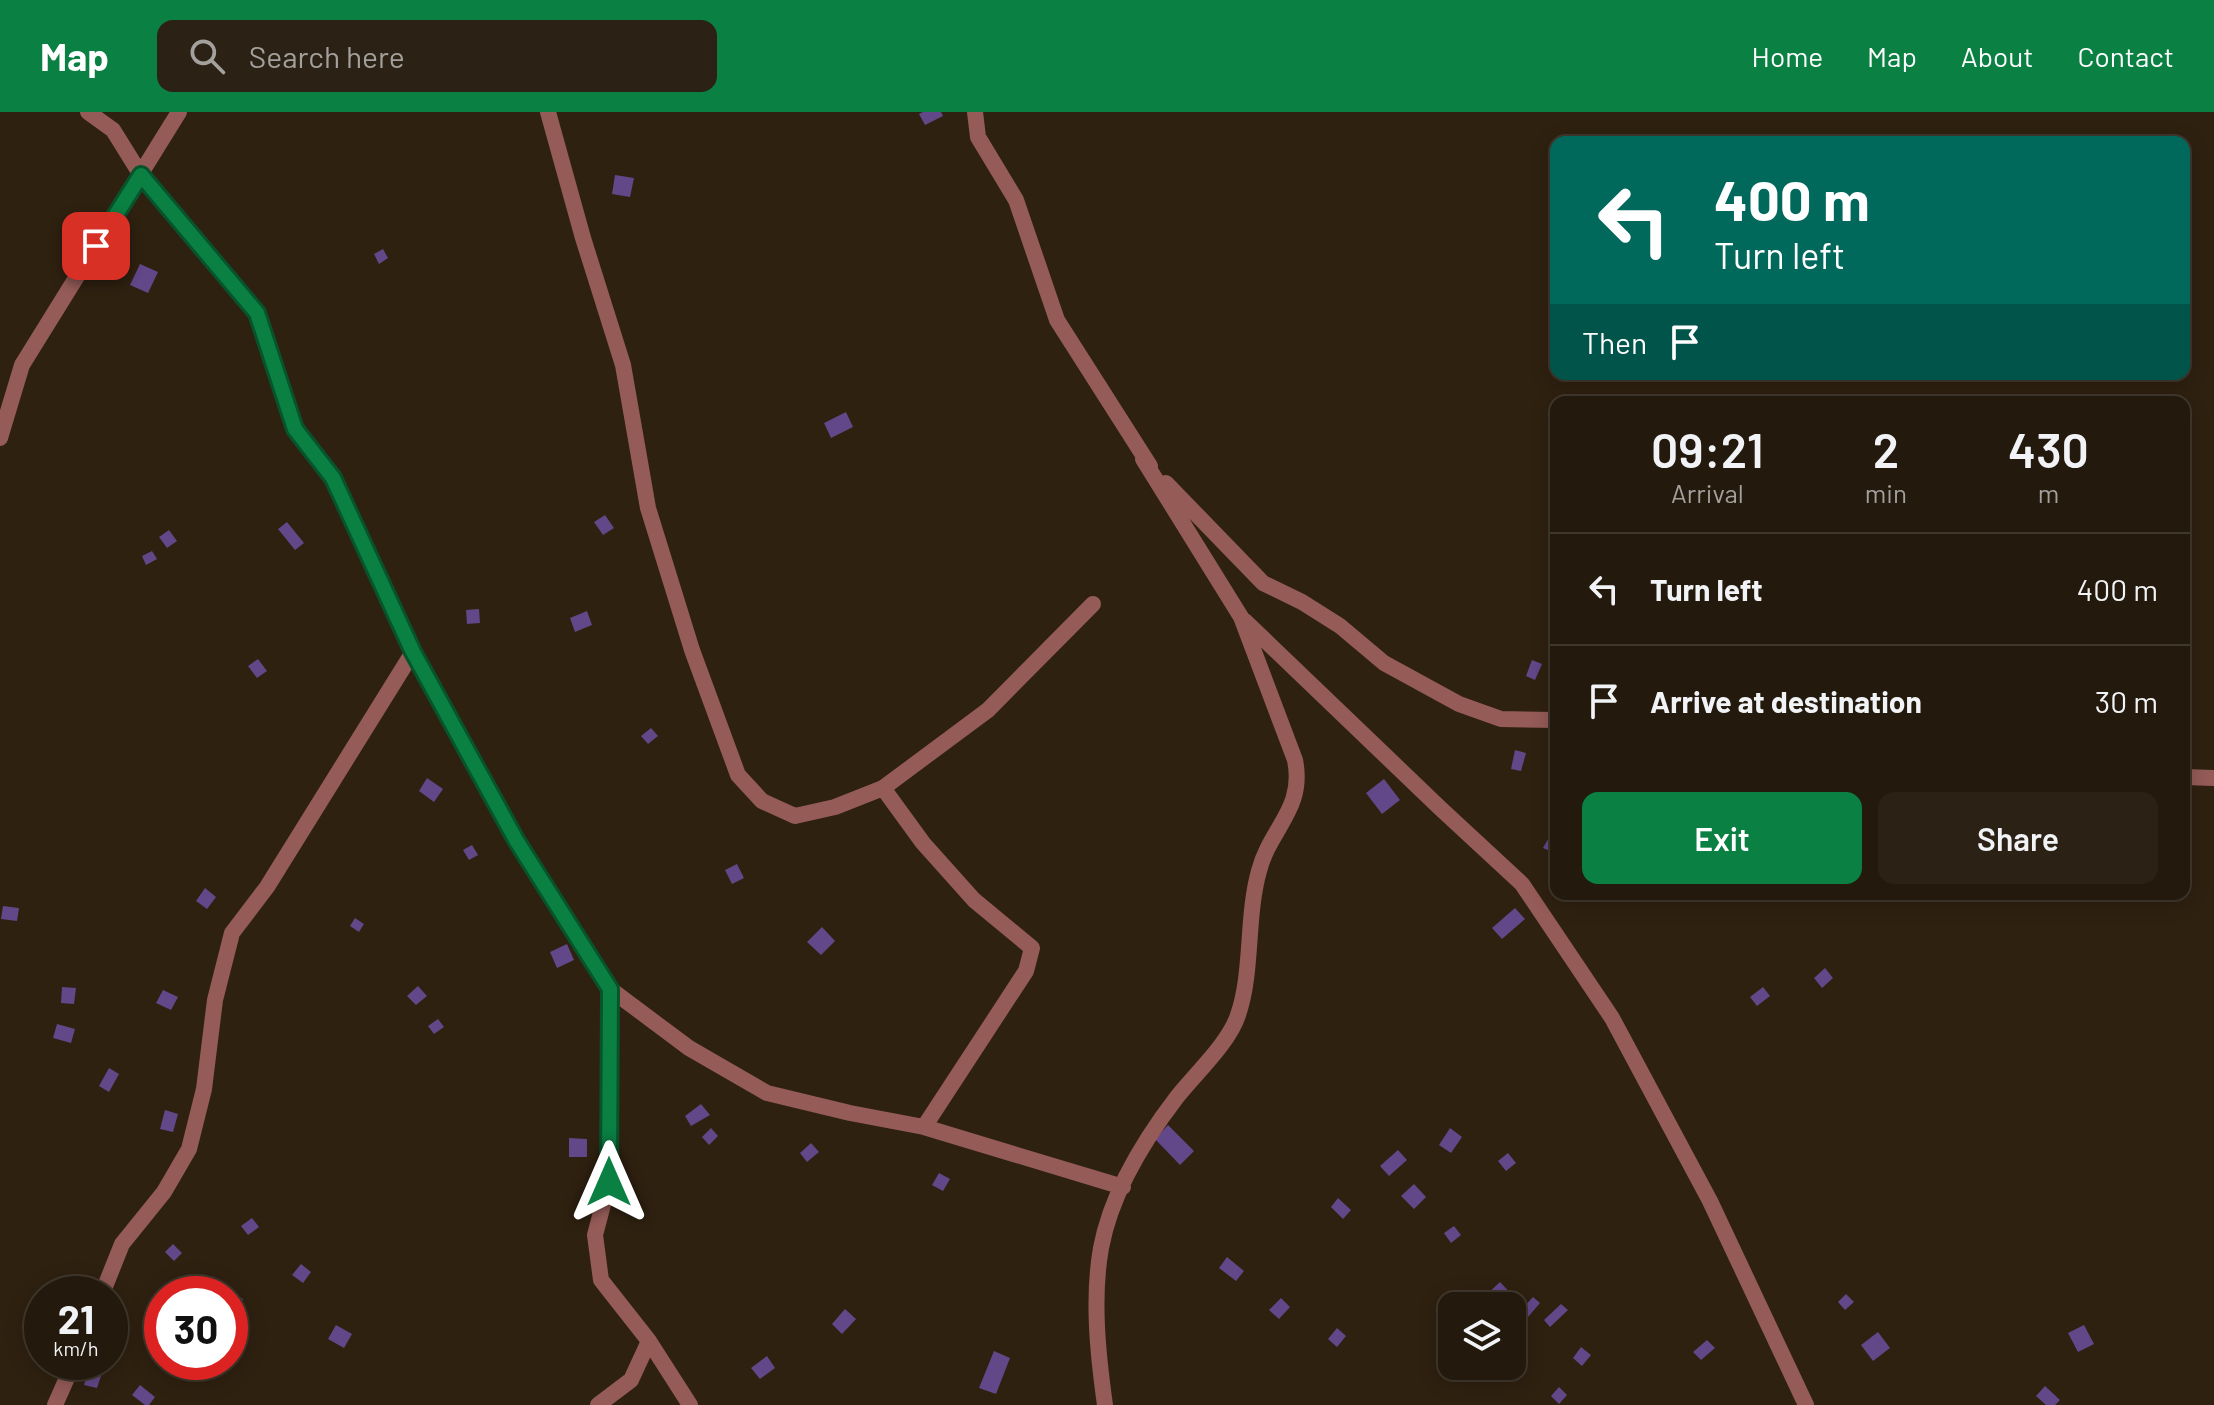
<!DOCTYPE html>
<style>
body{margin:0;font-family:Barlow,sans-serif;background:#2b2215;color:#f1f3f6;height:100vh;display:flex;flex-direction:column;font-size:30px;white-space:nowrap}
*{box-sizing:border-box;margin:0}
p{font-size:26px;color:#a3a09d}
.icon{flex:none;width:44px;height:44px;fill:none;stroke:currentColor;stroke-width:2;stroke-linecap:round;stroke-linejoin:round}
.map{position:relative;flex:1;overflow:hidden}
.side{position:absolute;left:1550px;top:284px;width:640px;height:504px;display:flex;flex-direction:column;background:#23190c;border-radius:16px;box-shadow:0 4px 20px #0003,0 0 0 2px #40382d}
.side>*{flex:none}
.hud{position:absolute;left:1550px;top:24px;width:640px;height:244px;border-radius:16px;box-shadow:0 4px 20px #0003,0 0 0 2px #40382d;background:#00695c;color:#fff;overflow:hidden}
.controls{position:absolute;left:1438px;top:1180px;display:grid;gap:16px}
.controls a{display:grid;place-items:center;width:88px;height:88px;border-radius:16px;background:#23190c;box-shadow:0 4px 20px #0003,0 0 0 2px #40382d;font-size:40px}
.speed{position:absolute;left:24px;top:1164px;display:flex;gap:16px;font-size:40px;font-weight:700;text-align:center}
.speed>*{display:grid;place-content:center;width:104px;height:104px;border-radius:50%;background:#23190c;box-shadow:0 4px 20px #0003,0 0 0 2px #40382d;line-height:1}
.speed small{font-size:20px;font-weight:400}
.speed .limit{border:12px solid #d22;background:#fff;color:#111}
.pin{position:absolute;display:grid;place-items:center;width:68px;height:68px;color:#fff;margin:-34px;border-radius:16px;box-shadow:0 4px 12px #0006}
.me{position:absolute;width:88px;margin:-44px;rotate:0deg;stroke-linejoin:round;filter:drop-shadow(0 0 6px #0008)}
.turn{display:flex;align-items:center;gap:28px;height:168px;padding:0 32px;font-size:36px}
.turn .icon{width:104px;height:104px;stroke-width:2.5}
.turn b{display:block;font-size:56px;line-height:68px}
.then{display:flex;align-items:center;height:76px;padding:0 32px;background:#0003;gap:16px;font-size:30px}
.eta{display:flex;justify-content:space-evenly;align-items:center;height:136px;text-align:center}
.eta b{font-size:48px;font-weight:600;line-height:56px}
.primary-button{display:flex;gap:16px;margin-top:auto;padding:16px 32px}
.primary-button a{flex:1;height:92px;border-radius:16px;background:#0b8043;color:#fff;font-size:32px;font-weight:600;line-height:92px;text-align:center}
.primary-button a+a{background:#2b2215;color:#f1f3f6}
ul{padding:0;list-style:none}
li{display:flex;align-items:center;gap:24px;height:112px;padding:0 32px;border-top:2px solid #40382d}
li div{flex:1}
li b{display:block;font-size:30px}
li em{font-style:normal}
header{display:flex;align-items:center;gap:48px;box-sizing:border-box;height:112px;padding:0 40px;background:#0b8043;color:#fff}
header strong{font-size:38px}
nav{display:flex;gap:44px;margin-inline-start:auto;font-size:28px}
.search{width:560px;height:72px;background:#2b2215;display:flex;align-items:center;gap:20px;box-sizing:border-box;padding:0 28px;border-radius:16px;color:#a3a09d;font-size:30px}
.map>svg:first-child{display:block}
.building{fill:#624789}
.lines{fill:none;stroke-linecap:round;stroke-linejoin:round}
.minor{stroke:#945b57;stroke-width:16}
.route-casing{stroke:#07532c;stroke-width:20}
.route{stroke:#0b8043;stroke-width:14}
</style>
<header>
<strong>Map</strong>
<div class="search"><svg class="icon" aria-label="search" viewBox="0 0 24 24"><circle cx="10" cy="10" r="6"/><path d="M15 15l6 6"/></svg>Search here</div>
<nav><a>Home</a><a>Map</a><a>About</a><a>Contact</a></nav>
</header>
<div class="map">
<svg width="2214" height="1293" viewBox="0 0 2214 1293">
<rect width="100%" height="100%" fill="#2f2110"/>
<!-- building -->
<path class="building" d="M 923,0 L 941,0 L 943,4 L 925,13 L 919,2 Z
M 615,63 L 634,66 L 630,85 L 612,82 Z
M 383,137 L 388,146 L 379,152 L 374,142 Z
M 140,152 L 158,160 L 148,181 L 130,173 Z
M 846,300 L 853,315 L 831,326 L 824,311 Z
M 605,403 L 614,416 L 603,423 L 594,410 Z
M 287,410 L 304,431 L 295,438 L 278,417 Z
M 169,418 L 177,429 L 167,436 L 159,425 Z
M 152,439 L 157,447 L 146,453 L 142,444 Z
M 479,497 L 480,511 L 467,512 L 466,498 Z
M 587,499 L 592,513 L 575,520 L 570,506 Z
M 258,547 L 267,559 L 257,566 L 248,554 Z
M 1532,548 L 1542,552 L 1535,568 L 1526,564 Z
M 651,616 L 658,624 L 648,632 L 641,624 Z
M 1515,638 L 1526,641 L 1521,659 L 1511,657 Z
M 427,666 L 443,677 L 434,690 L 419,679 Z
M 1384,667 L 1400,688 L 1382,702 L 1366,681 Z
M 1552,720 L 1556,723 L 1556,733 L 1552,740 L 1543,736 Z
M 472,733 L 478,743 L 469,748 L 463,738 Z
M 737,752 L 744,766 L 732,772 L 725,758 Z
M 205,776 L 216,785 L 207,797 L 196,789 Z
M 3,794 L 19,796 L 17,809 L 1,807 Z
M 1515,796 L 1525,807 L 1502,827 L 1492,816 Z
M 355,806 L 364,812 L 359,820 L 350,814 Z
M 822,815 L 835,829 L 821,843 L 807,830 Z
M 567,832 L 574,848 L 557,856 L 550,840 Z
M 1825,856 L 1833,866 L 1822,876 L 1814,866 Z
M 418,874 L 427,884 L 416,893 L 407,884 Z
M 62,875 L 76,876 L 74,892 L 61,891 Z
M 1763,875 L 1770,884 L 1757,894 L 1750,885 Z
M 163,878 L 178,885 L 171,898 L 156,891 Z
M 438,907 L 444,915 L 434,922 L 428,914 Z
M 57,912 L 75,917 L 71,931 L 53,926 Z
M 109,956 L 119,962 L 109,980 L 99,974 Z
M 701,992 L 710,1003 L 691,1014 L 685,1004 Z
M 165,998 L 178,1002 L 173,1020 L 160,1017 Z
M 1168,1013 L 1194,1039 L 1180,1053 L 1155,1027 Z
M 711,1016 L 718,1024 L 709,1033 L 702,1025 Z
M 1450,1016 L 1462,1025 L 1451,1041 L 1439,1033 Z
M 569,1026 L 587,1027 L 587,1045 L 569,1045 Z
M 811,1031 L 819,1040 L 807,1050 L 800,1041 Z
M 1398,1038 L 1407,1048 L 1389,1064 L 1380,1054 Z
M 1508,1041 L 1516,1051 L 1506,1059 L 1498,1049 Z
M 939,1061 L 950,1067 L 943,1079 L 932,1073 Z
M 1414,1072 L 1426,1085 L 1414,1097 L 1401,1084 Z
M 1338,1086 L 1351,1098 L 1343,1107 L 1331,1095 Z
M 252,1106 L 259,1115 L 248,1123 L 241,1114 Z
M 1454,1114 L 1461,1123 L 1451,1131 L 1444,1121 Z
M 173,1132 L 182,1141 L 174,1149 L 165,1140 Z
M 1227,1145 L 1244,1159 L 1236,1169 L 1219,1156 Z
M 301,1152 L 311,1160 L 303,1171 L 292,1163 Z
M 1500,1170 L 1515,1186 L 1507,1194 L 1495,1194 L 1486,1183 Z
M 233,1182 L 243,1187 L 238,1197 L 230,1193 Z
M 1846,1182 L 1854,1190 L 1845,1198 L 1838,1190 Z
M 1533,1185 L 1540,1191 L 1528,1205 L 1521,1198 Z
M 1281,1186 L 1290,1195 L 1279,1207 L 1269,1198 Z
M 1561,1192 L 1568,1198 L 1550,1215 L 1544,1208 Z
M 845,1197 L 856,1207 L 842,1222 L 832,1212 Z
M 336,1213 L 352,1222 L 344,1236 L 328,1227 Z
M 2084,1213 L 2094,1232 L 2078,1240 L 2068,1221 Z
M 1337,1216 L 1346,1224 L 1337,1235 L 1328,1227 Z
M 1878,1220 L 1890,1236 L 1873,1249 L 1861,1233 Z
M 1707,1228 L 1715,1236 L 1701,1248 L 1693,1240 Z
M 1581,1235 L 1591,1243 L 1582,1254 L 1573,1246 Z
M 994,1239 L 1010,1246 L 996,1282 L 979,1276 Z
M 767,1244 L 775,1256 L 760,1267 L 751,1256 Z
M 88,1260 L 101,1264 L 97,1276 L 84,1273 Z
M 140,1273 L 155,1285 L 149,1293 L 145,1293 L 132,1283 Z
M 2045,1274 L 2060,1288 L 2055,1293 L 2046,1293 L 2036,1284 Z
M 1559,1275 L 1567,1283 L 1559,1292 L 1551,1284 Z"/>
<g class="lines">
<!-- minor -->
<path class="minor" d="M 88,0 L 113,18 L 141,63 L 257,201 L 295,317 L 333,366 L 413,540 L 516,728 L 610,877 L 609,1070 L 595,1123 L 601,1168 L 649,1229 L 690,1293
M 548,0 L 583,126 L 623,253 L 648,396 L 692,538 L 738,663 L 762,689 L 795,704 L 835,695 L 883,676 L 988,598 L 1093,492
M 975,0 L 978,25 L 1016,88 L 1057,208 L 1150,354
M 0,326 L 22,253 L 179,0
M 1166,371 L 1263,471 L 1302,490 L 1340,514 L 1384,551 L 1459,592 L 1501,607 L 1556,608
M 1245,509 L 1440,696 L 1522,772 L 1612,906 L 1710,1089 L 1806,1293
M 2184,665 L 2214,666
M 883,676 L 923,731 L 974,788 L 1032,836 L 1026,859 L 924,1015
M 610,877 L 689,936 L 767,981 L 850,1001 L 924,1015 L 1123,1075
M 102,1182 L 122,1132 L 164,1080 L 189,1037 L 204,977 L 215,888 L 232,821 L 267,775 L 413,540
M 55,1293 L 74,1250
M 598,1293 L 631,1268 L 649,1229
M 1105,1293 C 1098,1243 1092,1187 1101,1136 C 1111,1082 1144,1028 1177,985 C 1195,962 1229,931 1238,903 C 1253,860 1246,805 1259,759 C 1270,716 1305,697 1295,648 L 1241,505 L 1143,347"/>
</g>
<g class="lines">
<defs>
<path id="route" d="M 96,134 L 141,63 L 257,201 L 295,317 L 333,366 L 413,540 L 516,728 L 610,877 L 609,1070"/>
</defs>
<!-- route casing -->
<use href="#route" class="route-casing"/>
<!-- route -->
<use href="#route" class="route"/>
</g>
</svg>
<div class="controls">
<a><svg class="icon" aria-label="layers" viewBox="0 0 24 24"><path d="M12 4l9 5-9 5-9-5zM3 14l9 5 9-5"/></svg></a>
</div>
<div class="speed"><div>21<small>km/h</small></div><div class="limit">30</div></div>
<div class="pin" style="left:96px;top:134px;background:#d93025"><svg class="icon" aria-label="arrive" viewBox="0 0 24 24"><path d="M6 21V4h12l-3 4 3 4H6"/></svg></div>
<svg class="me" style="left:609px;top:1070px" viewBox="-20 -20 40 40"><path d="M0-17L14 15 0 8-14 15z" fill="#0b8043" stroke="#fff" stroke-width="4"/></svg>
<div class="hud">
<div class="turn"><svg class="icon" aria-label="left" viewBox="0 0 24 24"><path d="M17 20v-9H6M10 6l-5 5 5 5"/></svg><div><b>400 m</b>Turn left</div></div>
<div class="then">Then<svg class="icon" aria-label="arrive" viewBox="0 0 24 24"><path d="M6 21V4h12l-3 4 3 4H6"/></svg></div>
</div>
<section class="side">
<div class="eta">
<div><b>09:21</b><p>Arrival</p></div>
<div><b>2</b><p>min</p></div>
<div><b>430</b><p>m</p></div>
</div>
<ul>
<li><svg class="icon" aria-label="left" viewBox="0 0 24 24"><path d="M17 20v-9H6M10 6l-5 5 5 5"/></svg><div><b>Turn left</b></div><em>400 m</em></li>
<li><svg class="icon" aria-label="arrive" viewBox="0 0 24 24"><path d="M6 21V4h12l-3 4 3 4H6"/></svg><div><b>Arrive at destination</b></div><em>30 m</em></li>
</ul>
<div class="primary-button"><a>Exit</a><a>Share</a></div>
</section>
</div>
